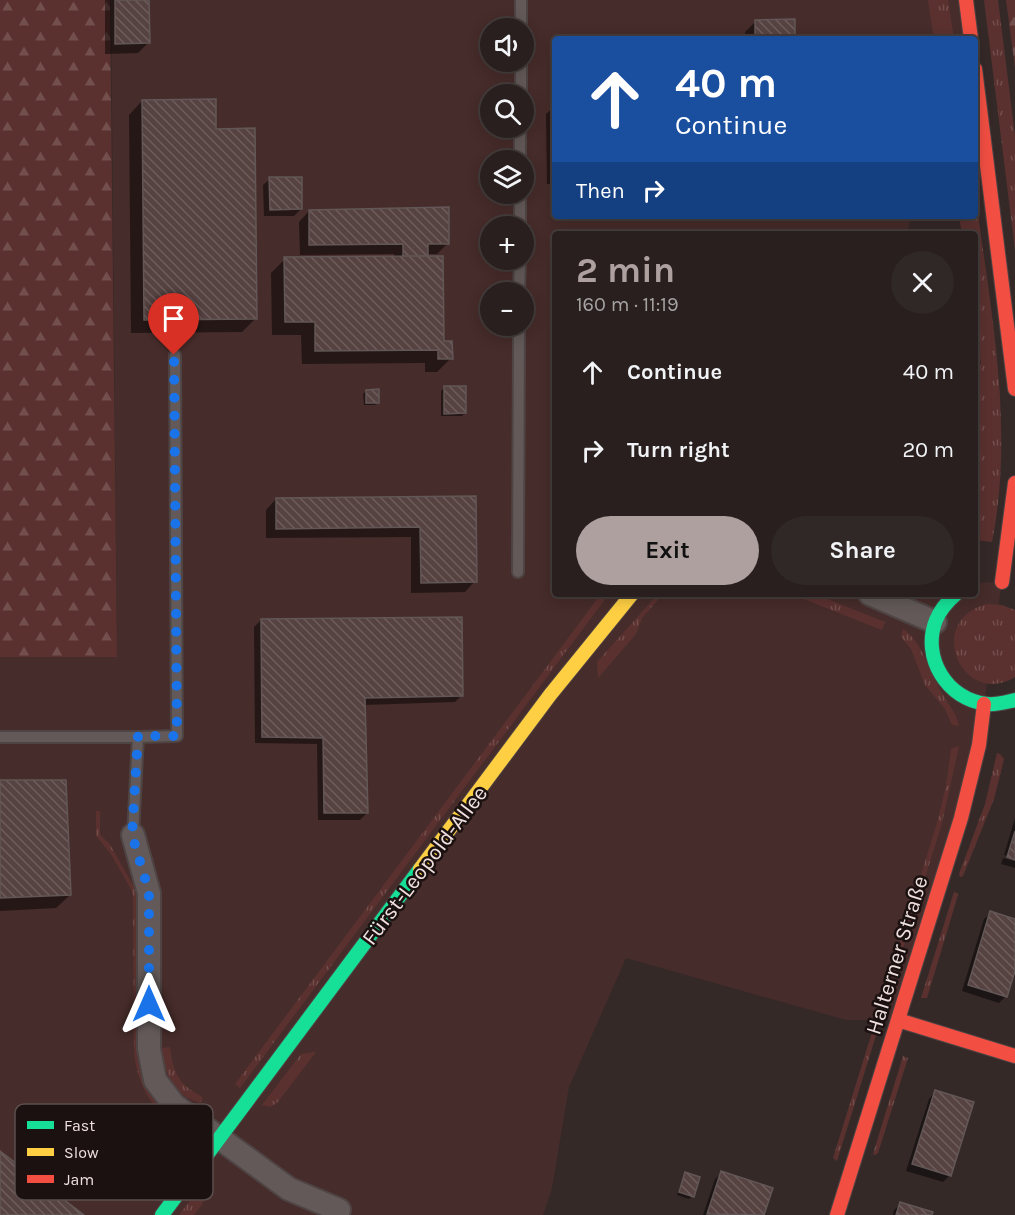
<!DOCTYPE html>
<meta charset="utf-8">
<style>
body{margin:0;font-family:Karla,sans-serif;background:#302727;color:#f1f3f6;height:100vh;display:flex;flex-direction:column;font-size:22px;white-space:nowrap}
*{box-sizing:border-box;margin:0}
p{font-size:20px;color:#a5a2a4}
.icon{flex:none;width:33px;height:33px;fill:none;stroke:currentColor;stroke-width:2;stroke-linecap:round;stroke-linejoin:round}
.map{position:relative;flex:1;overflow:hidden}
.details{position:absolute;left:552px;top:231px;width:426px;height:366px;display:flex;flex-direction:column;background:#281f1e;border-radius:6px;box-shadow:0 3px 15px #0003,0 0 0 2px #443d3c}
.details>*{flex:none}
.banner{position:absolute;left:552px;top:36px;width:426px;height:183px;border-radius:6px;box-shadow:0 3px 15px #0003,0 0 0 2px #443d3c;background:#1a4fa0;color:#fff;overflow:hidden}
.controls{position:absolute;left:480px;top:18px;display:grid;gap:12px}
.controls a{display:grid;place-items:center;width:54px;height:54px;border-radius:50%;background:#281f1e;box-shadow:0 3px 15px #0003,0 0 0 2px #443d3c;font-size:30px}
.pin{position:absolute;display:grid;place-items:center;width:51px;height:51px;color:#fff;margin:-62px -26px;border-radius:50% 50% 50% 0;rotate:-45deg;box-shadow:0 0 6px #0007}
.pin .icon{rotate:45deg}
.me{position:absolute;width:66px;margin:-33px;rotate:0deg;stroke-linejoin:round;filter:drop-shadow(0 0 4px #0008)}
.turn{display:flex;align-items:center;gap:21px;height:126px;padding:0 24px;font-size:27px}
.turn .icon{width:78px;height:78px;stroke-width:2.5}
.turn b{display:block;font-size:42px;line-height:51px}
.then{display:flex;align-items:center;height:57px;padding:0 24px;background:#0003;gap:12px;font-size:22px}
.round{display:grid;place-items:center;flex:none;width:63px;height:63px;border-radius:32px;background:#302727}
.summary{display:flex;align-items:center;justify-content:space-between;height:102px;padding:0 24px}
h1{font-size:36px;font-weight:700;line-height:45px;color:#aea09e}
.cta{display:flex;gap:12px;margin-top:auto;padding:12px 24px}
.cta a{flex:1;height:69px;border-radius:36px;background:#aea09e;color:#111;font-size:24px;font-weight:700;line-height:69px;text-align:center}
.cta a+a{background:#302727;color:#f1f3f6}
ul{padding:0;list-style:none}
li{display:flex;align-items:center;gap:18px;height:78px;padding:0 24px}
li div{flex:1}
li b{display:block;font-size:22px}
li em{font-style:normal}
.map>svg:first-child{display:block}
.built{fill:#462c2a;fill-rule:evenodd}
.grass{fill:url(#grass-tufts)}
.forest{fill:url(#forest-firs)}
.shadow{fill:#0007}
.building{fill:url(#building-back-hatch);stroke:#625756;stroke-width:1.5}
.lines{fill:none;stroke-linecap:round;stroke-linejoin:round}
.lane-casing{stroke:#4f4444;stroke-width:14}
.street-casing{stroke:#4f4444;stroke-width:26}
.fast-casing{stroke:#4f4444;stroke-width:16}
.slow-casing{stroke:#4f4444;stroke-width:16}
.jam-casing{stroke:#4f4444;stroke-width:16}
.lane{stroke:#625958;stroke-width:10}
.street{stroke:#625958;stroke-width:22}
.fast{stroke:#16e098;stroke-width:14}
.slow{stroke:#ffcf43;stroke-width:14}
.jam{stroke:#f24e42;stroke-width:14}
.route{stroke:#1a73e8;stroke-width:10;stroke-dasharray:0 18}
.labels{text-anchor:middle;stroke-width:5;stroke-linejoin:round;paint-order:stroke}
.street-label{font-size:22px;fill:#efe0de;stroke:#1b1110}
.key{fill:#1b1110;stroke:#5b4f4e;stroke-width:1.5}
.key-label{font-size:16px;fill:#efe0de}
</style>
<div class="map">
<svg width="1015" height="1215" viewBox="0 0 1015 1215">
<defs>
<pattern id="grass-tufts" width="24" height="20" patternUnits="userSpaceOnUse" patternTransform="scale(1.5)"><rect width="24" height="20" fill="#5a312f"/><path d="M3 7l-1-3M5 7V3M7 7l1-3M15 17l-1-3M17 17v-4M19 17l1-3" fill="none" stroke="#724f4d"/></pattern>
<pattern id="forest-firs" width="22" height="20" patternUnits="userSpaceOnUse" patternTransform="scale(1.5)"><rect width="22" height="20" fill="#5a312f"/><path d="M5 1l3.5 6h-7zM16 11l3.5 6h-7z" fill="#724f4d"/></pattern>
<pattern id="building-back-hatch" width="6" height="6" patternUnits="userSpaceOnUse" patternTransform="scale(1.5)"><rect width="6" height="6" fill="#554241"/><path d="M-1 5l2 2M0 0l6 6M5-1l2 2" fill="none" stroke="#6e5d5c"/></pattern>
</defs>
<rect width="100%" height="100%" fill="#352928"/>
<!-- built -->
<path class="built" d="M 111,0 L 966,0 L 967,39 L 555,39 L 555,216 L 912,216 L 906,234 L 555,234 L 555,594 L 975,594 L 975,583 L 1002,582 L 984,704 L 898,1020 L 846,1020 L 626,958 L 569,1087 L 552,1188 L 543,1215 L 0,1215 L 0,657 L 117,657 ZM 490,28 L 524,28 L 524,62 L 490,62 ZM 490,94 L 524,94 L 524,128 L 490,128 ZM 490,160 L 524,160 L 524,194 L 490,194 ZM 490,226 L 524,226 L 524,260 L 490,260 ZM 490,292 L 524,292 L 524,326 L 490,326 Z"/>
<!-- grass -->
<path class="grass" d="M 928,0 L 948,0 L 954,39 L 934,39 Z
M 984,0 L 998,0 L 1015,136 L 1015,250 Z
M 975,192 C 990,308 1015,426 992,542 L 976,540 L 975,366 L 981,364 L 975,324 L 975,234 L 962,234 L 959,216 L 975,216 Z
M 601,594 L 609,594 L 240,1088 L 235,1084 Z
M 658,594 L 663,594 L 642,618 L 636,634 L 598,678 L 597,662 Z
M 791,594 L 815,594 L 885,622 L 882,630 Z
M 987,604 L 1002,605 L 1015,610 L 1015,677 C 963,709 923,621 987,604 Z
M 903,629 C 922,641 931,674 942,693 C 949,706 956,712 959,726 L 952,725 L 945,709 L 925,685 L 911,649 L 901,637 Z
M 959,746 L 942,823 L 837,1161 L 833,1158 L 937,823 L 946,786 L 951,749 Z
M 997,753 L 1000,754 L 1004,759 L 994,799 L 963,876 L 960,877 L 959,874 L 985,804 Z
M 96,811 L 100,811 L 100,835 L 109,843 L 137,892 L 139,1058 C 142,1073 145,1089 156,1102 C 164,1112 175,1119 181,1130 L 175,1139 C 173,1123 165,1120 156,1108 C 143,1092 136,1073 134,1052 L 133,896 L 132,891 L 111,854 L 96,836 Z
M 954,892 L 957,893 L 958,895 L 927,998 L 921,998 Z
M 170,1047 C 173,1072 178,1084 201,1096 L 203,1099 L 200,1103 C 173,1095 165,1074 162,1048 Z
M 314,1052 L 316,1052 L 277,1103 L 270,1107 L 262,1105 L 301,1054 Z
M 903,1056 L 908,1058 L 878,1153 L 875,1155 L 873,1154 Z
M 199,1189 C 208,1202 202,1204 194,1215 L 179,1215 Z"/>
<!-- forest -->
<path class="forest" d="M 0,0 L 110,0 L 117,657 L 0,657 Z
M 1006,0 L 1015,0 L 1015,68 Z"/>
<!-- shadow -->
<path class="shadow" d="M 105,0 L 148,0 L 148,43 L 138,53 L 105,54 Z
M 756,21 L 794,39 L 745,39 L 745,32 Z
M 142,101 L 215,130 L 256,318 L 242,332 L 131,333 L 129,115 Z
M 555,106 L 555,184 L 547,184 L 546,114 Z
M 270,179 L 301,209 L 294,216 L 264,216 L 263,185 Z
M 309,211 L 448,243 L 437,254 L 426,254 L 442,343 L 451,358 L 437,372 L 425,372 L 425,363 L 302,364 L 301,335 L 272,335 L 271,273 L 285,259 L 394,258 L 394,254 L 300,255 L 299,222 Z
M 444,388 L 465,413 L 462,416 L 441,416 L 441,391 Z
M 366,391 L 378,402 L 375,405 L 364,405 L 363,394 Z
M 475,498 L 475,581 L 465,592 L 411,593 L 411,537 L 266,538 L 266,510 L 276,499 Z
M 261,620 L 462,695 L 455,702 L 364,705 L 367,813 L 360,820 L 318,820 L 317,744 L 255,743 L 254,627 Z
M 0,782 L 70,895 L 56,908 L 0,911 Z
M 1015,818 L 1015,858 L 1004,855 Z
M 1003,858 L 1015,861 L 1015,868 L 1001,864 Z
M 991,913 L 1015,920 L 1015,965 L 1006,996 L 999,1003 L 962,991 L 984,919 Z
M 935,1092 L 950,1175 L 943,1182 L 906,1171 L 929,1099 Z
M 722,1173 L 771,1189 L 763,1215 L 703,1215 L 715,1179 Z
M 686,1174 L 692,1196 L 689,1199 L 677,1195 L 683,1177 Z
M 901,1204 L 931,1215 L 893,1215 L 894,1210 Z"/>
<!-- building -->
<path class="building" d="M 115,0 L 149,0 L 150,43 L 115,44 Z
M 795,19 L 795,39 L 755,39 L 755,20 Z
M 216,99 L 216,129 L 255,128 L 257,319 L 144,320 L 142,100 Z
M 269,177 L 302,177 L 302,209 L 270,210 Z
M 449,207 L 449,244 L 428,244 L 428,256 L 403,256 L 403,244 L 309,245 L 309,210 Z
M 403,256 L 443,256 L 444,341 L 452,341 L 453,359 L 438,359 L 438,350 L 315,351 L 315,322 L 285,322 L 284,257 Z
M 444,386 L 466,386 L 466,413 L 444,414 Z
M 379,389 L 379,403 L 366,403 L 366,390 Z
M 476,496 L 477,582 L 421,583 L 420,527 L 276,529 L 276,498 Z
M 462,617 L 463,696 L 365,698 L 368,813 L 324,813 L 323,738 L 262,737 L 261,619 Z
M 0,780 L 66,780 L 71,895 L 0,898 Z
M 1015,831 L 1015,860 L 1007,857 Z
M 990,911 L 1015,919 L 1015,971 L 1007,997 L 968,985 Z
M 935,1090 L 974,1102 L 951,1176 L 912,1164 Z
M 0,1151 L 84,1215 L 0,1215 Z
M 721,1171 L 773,1188 L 764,1215 L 707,1214 Z
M 685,1172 L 700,1177 L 694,1197 L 679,1192 Z
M 900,1202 L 933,1212 L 932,1215 L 896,1215 Z"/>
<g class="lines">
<defs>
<path id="lane" d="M 521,28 L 521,0
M 521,94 L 521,62
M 520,160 L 520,128
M 520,226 L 520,194
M 519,292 L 520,260
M 518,572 L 519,326
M 0,737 L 138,737 L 133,835
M 138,737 L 177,736 L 175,355"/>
<path id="street" d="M 870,594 L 935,622
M 133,835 L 149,893 L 149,1049 L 155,1080 L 174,1105 L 289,1189 L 339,1210"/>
<path id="fast" d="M 956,594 C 948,601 940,610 936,620 C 921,657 947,700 987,704 C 997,705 1006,702 1015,700
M 162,1215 L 420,869"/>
<path id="slow" d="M 420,869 L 550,695 L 632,594"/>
<path id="jam" d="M 966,0 L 971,39
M 975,69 L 1015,389
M 1002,582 L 1015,483
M 898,1020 L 1015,1056
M 837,1215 L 961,818 L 979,745 L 984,704"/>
</defs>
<!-- lane casing -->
<use href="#lane" class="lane-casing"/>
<!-- street casing -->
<use href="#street" class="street-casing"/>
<!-- fast casing -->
<use href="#fast" class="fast-casing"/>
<!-- slow casing -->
<use href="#slow" class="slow-casing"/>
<!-- jam casing -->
<use href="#jam" class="jam-casing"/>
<!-- lane -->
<use href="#lane" class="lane"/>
<!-- street -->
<use href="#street" class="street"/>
<!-- fast -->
<use href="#fast" class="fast"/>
<!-- slow -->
<use href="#slow" class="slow"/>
<!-- jam -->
<use href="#jam" class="jam"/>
</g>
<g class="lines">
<!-- route -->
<path class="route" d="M 149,1004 L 149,892 L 132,835 L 138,736 L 177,736 L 174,355"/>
</g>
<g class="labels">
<!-- street labels -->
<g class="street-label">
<text transform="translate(424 865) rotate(-53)" y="8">Fürst-Leopold-Allee</text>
<text transform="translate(896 955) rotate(-73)" y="8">Halterner Straße</text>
</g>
</g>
<!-- legend -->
<rect x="15" y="1104" width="198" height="96" rx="9" class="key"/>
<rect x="27" y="1121" width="27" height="8" fill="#16e098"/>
<rect x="27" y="1148" width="27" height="8" fill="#ffcf43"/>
<rect x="27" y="1175" width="27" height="8" fill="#f24e42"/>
<g class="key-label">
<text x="64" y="1131">Fast</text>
<text x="64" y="1158">Slow</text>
<text x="64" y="1185">Jam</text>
</g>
</svg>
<div class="controls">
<a><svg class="icon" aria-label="sound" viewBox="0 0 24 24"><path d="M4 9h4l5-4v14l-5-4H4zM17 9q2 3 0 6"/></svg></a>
<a><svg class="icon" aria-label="search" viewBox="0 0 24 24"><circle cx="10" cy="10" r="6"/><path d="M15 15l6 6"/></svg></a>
<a><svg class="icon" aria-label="layers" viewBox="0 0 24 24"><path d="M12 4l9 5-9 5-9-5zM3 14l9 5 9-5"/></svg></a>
<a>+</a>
<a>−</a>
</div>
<div class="pin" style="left:174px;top:355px;background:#d93025"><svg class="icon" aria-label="arrive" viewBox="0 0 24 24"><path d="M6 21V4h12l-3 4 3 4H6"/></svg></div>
<svg class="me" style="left:149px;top:1004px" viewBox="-20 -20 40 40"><path d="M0-17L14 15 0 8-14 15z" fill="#1a73e8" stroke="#fff" stroke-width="4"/></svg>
<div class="banner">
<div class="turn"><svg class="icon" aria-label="ahead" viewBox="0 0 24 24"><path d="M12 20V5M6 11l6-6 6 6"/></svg><div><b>40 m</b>Continue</div></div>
<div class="then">Then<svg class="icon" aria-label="right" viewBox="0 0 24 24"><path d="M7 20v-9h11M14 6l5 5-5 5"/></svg></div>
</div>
<section class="details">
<div class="summary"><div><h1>2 min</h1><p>160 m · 11:19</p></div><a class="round"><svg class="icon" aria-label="close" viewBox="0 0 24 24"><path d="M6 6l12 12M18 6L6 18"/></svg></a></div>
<ul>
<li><svg class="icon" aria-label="ahead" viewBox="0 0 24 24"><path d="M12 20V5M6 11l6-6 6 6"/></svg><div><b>Continue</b></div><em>40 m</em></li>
<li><svg class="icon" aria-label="right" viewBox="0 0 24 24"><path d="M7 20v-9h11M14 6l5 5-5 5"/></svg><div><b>Turn right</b></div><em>20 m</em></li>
</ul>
<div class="cta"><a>Exit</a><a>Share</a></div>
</section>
</div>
